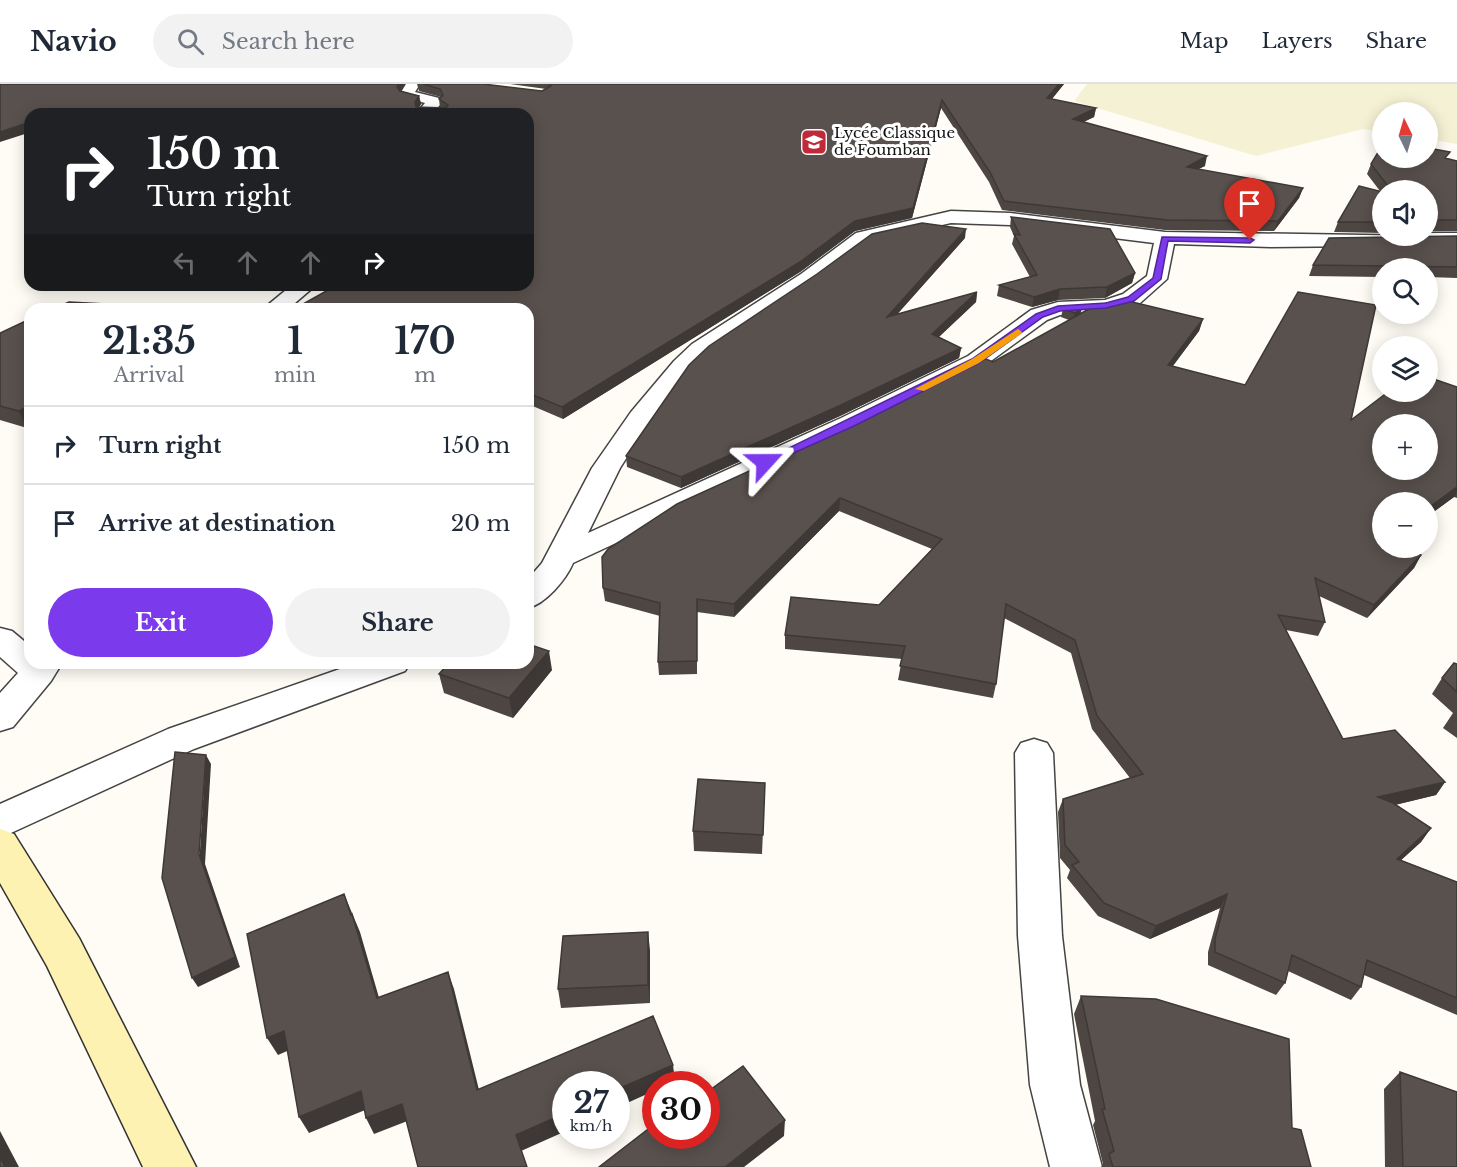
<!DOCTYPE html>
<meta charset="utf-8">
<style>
body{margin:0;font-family:"Libre Baskerville",serif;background:#f2f2f3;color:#1f2937;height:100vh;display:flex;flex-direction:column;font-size:22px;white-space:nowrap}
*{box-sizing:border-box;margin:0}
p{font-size:20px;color:#747a83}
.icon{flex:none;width:33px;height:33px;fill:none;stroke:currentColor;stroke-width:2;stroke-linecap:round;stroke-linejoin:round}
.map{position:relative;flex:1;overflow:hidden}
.sheet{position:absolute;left:24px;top:219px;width:510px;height:366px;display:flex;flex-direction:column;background:#fff;border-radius:18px;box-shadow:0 3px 15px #0003}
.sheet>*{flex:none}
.top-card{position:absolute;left:24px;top:24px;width:510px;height:183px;border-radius:18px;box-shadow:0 3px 15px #0003;background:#202124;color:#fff;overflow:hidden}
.needle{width:39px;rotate:355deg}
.buttons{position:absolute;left:1372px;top:18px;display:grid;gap:12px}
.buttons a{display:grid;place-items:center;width:66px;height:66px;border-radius:50%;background:#fff;box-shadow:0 3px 15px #0003;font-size:30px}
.speed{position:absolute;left:552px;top:987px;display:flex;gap:12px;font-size:30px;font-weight:700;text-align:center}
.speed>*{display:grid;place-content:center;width:78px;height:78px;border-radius:50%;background:#fff;box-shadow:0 3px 15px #0003;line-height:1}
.speed small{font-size:15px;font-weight:400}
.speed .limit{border:9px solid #d22;background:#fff;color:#111}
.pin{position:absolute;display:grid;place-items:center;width:51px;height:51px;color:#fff;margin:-62px -26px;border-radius:50% 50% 50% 0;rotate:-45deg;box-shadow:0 0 6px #0007}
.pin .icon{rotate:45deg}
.me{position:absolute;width:66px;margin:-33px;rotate:66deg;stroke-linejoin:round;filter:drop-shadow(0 0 4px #0008)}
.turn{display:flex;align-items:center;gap:21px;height:126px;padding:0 24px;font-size:27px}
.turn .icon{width:78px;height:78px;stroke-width:2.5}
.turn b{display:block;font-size:42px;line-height:51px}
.lanes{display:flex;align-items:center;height:57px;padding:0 24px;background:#0003;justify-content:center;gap:30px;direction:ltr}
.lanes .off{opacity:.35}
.eta{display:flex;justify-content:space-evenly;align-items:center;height:102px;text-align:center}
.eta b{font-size:36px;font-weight:700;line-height:42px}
.action{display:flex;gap:12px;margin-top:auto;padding:12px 24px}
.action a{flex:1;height:69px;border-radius:36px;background:#7c3aed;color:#fff;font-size:24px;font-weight:700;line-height:69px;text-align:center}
.action a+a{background:#f2f2f3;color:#1f2937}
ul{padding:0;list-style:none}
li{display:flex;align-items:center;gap:18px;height:78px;padding:0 24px;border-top:2px solid #e0e1e3}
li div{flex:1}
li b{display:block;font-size:22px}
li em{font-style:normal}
header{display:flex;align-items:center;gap:36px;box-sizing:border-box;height:84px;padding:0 30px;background:#fff;border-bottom:2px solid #e0e1e3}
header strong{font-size:28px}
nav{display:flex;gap:33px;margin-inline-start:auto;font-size:21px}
.search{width:420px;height:54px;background:#f2f2f3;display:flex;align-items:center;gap:15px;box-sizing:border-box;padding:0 21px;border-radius:33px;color:#747a83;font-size:22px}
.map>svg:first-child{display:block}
.farmland{fill:#f5f1d4}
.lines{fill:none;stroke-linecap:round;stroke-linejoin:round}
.minor-casing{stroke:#444;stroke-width:3}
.secondary-casing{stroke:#333;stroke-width:3}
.minor{fill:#fff;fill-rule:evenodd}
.secondary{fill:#fdf2b1;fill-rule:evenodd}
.wall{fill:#4d4642}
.shaded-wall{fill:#3e3936}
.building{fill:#59514d;stroke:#3e3936;stroke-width:1.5;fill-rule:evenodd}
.route{fill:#7c3aed;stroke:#51269a;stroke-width:1.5}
.slow{fill:#f59e0b}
.labels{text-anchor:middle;stroke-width:6;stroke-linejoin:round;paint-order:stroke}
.far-poi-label{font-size:15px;fill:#111;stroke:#fff;text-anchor:start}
</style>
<header>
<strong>Navio</strong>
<div class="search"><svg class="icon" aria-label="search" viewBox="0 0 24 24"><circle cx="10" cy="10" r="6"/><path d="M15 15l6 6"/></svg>Search here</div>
<nav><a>Map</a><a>Layers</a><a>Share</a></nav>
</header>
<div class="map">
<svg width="1457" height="1083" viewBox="0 0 1457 1083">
<rect width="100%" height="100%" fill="#fffcf5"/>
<!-- farmland -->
<path class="farmland" d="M 1087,0 L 1457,0 L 1457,60 L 1428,55 L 1428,28 L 1383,28 L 1383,48 L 1363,45 L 1256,72 L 1074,17 Z"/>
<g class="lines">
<defs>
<path id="minor" d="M 406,0 L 420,0 L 415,8 L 439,14 L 442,19 L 436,25 L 444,27 L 447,30 L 419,30 L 419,26 L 425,19 L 402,13 L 400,10 Z
M 951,127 L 1010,129 L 1165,148 L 1428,152 L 1428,149 L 1457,149 L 1457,161 L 1271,163 L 1174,160 L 1167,195 L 1139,220 L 1106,229 L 1060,231 L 1047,236 L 984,282 L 859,346 L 573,479 C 566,496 545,520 528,524 L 528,495 L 542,479 L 592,384 L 631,328 L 674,277 L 692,260 L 801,190 L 856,149 ZM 951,139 L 1010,141 L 1154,159 L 1147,192 L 1123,210 L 1105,216 L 1058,218 L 1031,226 L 968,272 L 841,334 L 588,449 L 620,384 L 650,337 L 690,287 L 708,270 L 815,198 L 870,157 Z
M 292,201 L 316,201 L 288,225 L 263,225 Z
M 0,544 L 12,547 L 30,562 L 30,579 L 62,579 L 51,597 L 13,643 L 0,647 L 0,609 L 18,589 L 0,573 Z
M 357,579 L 410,579 L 405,587 L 194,665 L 0,754 L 0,720 L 168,645 Z
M 1034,655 L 1047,659 L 1053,669 L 1062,852 L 1080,1001 L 1102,1083 L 1050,1083 L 1030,1001 L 1018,852 L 1015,669 L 1021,659 Z"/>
<path id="secondary" d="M 0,745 L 14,750 L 79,854 L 196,1083 L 143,1083 L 47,882 L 0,799 Z"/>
</defs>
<!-- minor casing -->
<use href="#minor" class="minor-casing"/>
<!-- secondary casing -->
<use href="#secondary" class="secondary-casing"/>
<!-- minor -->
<use href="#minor" class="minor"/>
<!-- secondary -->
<use href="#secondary" class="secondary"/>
</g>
<!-- wall -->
<path class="wall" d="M 0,0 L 401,7 L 419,12 L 421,20 L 419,23 L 440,24 L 439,15 L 441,13 L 419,7 L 417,0 L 483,0 L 542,7 L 546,5 L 510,0 L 1064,0 L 1052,15 L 1096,24 L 1094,33 L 1084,38 L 1205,82 L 1198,85 L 1303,104 L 1299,114 L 1274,147 L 1165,146 L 1002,126 L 989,98 L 941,24 L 912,134 L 855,147 L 800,188 L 563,335 L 528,320 L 528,30 L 30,30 L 30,49 L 28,49 Z
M 1447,75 L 1457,77 L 1457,147 L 1428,147 L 1428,106 L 1383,106 L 1383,149 L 1334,148 L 1338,138 L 1380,107 L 1367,90 L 1371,80 Z
M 1011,133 L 1135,189 L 1132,199 L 1105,214 L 1058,216 L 1032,223 L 997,212 L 999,201 L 1030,193 L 1012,160 L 1014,152 L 1010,143 Z
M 1457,152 L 1457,194 L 1428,193 L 1428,184 L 1383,184 L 1383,193 L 1309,192 L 1313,181 Z
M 965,154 L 897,230 L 977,208 L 976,218 L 939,253 L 961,264 L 959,274 L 840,332 L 681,404 L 627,383 L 626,372 Z
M 1063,225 L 1081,229 L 1203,235 L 1199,247 L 1173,282 L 1351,336 L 1457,303 L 1457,414 L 1454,413 L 1428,432 L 1428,418 L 1383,464 L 1421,471 L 1414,484 L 1367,534 L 1319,512 L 1325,538 L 1318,552 L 1286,546 L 1343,655 L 1445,698 L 1436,711 L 1395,721 L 1431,744 L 1421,758 L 1401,776 L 1457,798 L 1457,931 L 1364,891 L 1361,903 L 1351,916 L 1288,887 L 1285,899 L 1276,911 L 1208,881 L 1208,868 L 1220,824 L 1150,855 L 1098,832 L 1067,794 L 1070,786 L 1060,774 L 1058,728 L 1063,715 L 1130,694 L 1092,645 L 1071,569 L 1004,534 L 996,600 L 993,614 L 898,596 L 902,575 L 785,565 L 785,551 L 879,521 L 932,465 L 839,427 L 734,533 L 697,528 L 697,590 L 659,591 L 658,578 L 660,532 L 605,517 L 603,504 L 993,278 L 1069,236 L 1061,233 Z
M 30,235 L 30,342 L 27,344 L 0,336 L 0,249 Z
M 1457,580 L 1457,654 L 1443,644 L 1453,629 L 1432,610 L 1442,594 Z
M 552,586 L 513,634 L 444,609 L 439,590 Z
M 765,699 L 762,770 L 694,767 L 693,747 Z
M 650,866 L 650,919 L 561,924 L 558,905 Z
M 1081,912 L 1292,1044 L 1311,1083 L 1101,1083 L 1103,1080 L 1093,1041 L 1095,1037 L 1074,930 Z
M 1400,988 L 1457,1083 L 1385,1083 L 1384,1005 Z"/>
<!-- shaded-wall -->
<path class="shaded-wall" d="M 398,0 L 405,0 L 398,11 L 397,3 Z
M 1059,0 L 1064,0 L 1046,22 L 1047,14 Z
M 419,12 L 421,20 L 417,26 L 415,18 Z
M 942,16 L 941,24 L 912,134 L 855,147 L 800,188 L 563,335 L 562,323 Z
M 1096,24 L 1094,33 L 1071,43 L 1073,35 Z
M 24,40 L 28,49 L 0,58 L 0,48 Z
M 1207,72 L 1205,82 L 1184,92 L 1187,83 Z
M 1303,104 L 1299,114 L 1274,147 L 1278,137 Z
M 966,145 L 965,154 L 886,243 L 887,233 Z
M 1135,189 L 1132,199 L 1105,214 L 1107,203 Z
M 1060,205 L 1058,216 L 1032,223 L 1034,213 Z
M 977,208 L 976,218 L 931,260 L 932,250 Z
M 1082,224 L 1080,232 L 1073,237 L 1075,229 Z
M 1203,235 L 1199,247 L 1165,292 L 1168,281 Z
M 961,264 L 959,274 L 840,332 L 681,404 L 681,393 Z
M 30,321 L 30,342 L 27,344 L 19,327 Z
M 1457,403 L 1457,408 L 1454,413 L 1428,432 L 1428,424 Z
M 840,414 L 839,427 L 734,533 L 734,520 Z
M 1421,471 L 1414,484 L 1367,534 L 1374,521 Z
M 549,567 L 552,586 L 513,634 L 509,614 Z
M 206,671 L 211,680 L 205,780 L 240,883 L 198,903 L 192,894 Z
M 1445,698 L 1436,711 L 1369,727 L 1378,713 Z
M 1431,744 L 1421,758 L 1388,788 L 1397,775 Z
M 344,810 L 360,848 L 384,931 L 377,914 Z
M 1227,810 L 1220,824 L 1150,855 L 1156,842 Z
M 648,848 L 650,866 L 650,919 L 648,901 Z
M 448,888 L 454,905 L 483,1022 L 477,1006 Z
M 284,947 L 294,964 L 278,971 L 267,954 Z
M 673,981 L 675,997 L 667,1000 L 656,1000 L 656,1006 L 616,1024 L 616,1006 Z
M 361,1007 L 370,1024 L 309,1049 L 299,1033 Z
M 402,1020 L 410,1036 L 374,1050 L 366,1034 Z
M 566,1029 L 566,1047 L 521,1067 L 516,1051 Z
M 785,1036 L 784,1052 L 744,1083 L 725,1083 Z
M 0,1047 L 19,1083 L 5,1083 L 0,1073 Z"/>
<!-- building -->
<path class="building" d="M 0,0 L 398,0 L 397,3 L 400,7 L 419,12 L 415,18 L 416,23 L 446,24 L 448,21 L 439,15 L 443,11 L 440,5 L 423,0 L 483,0 L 542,7 L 551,2 L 549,0 L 1059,0 L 1047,14 L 1096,24 L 1073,35 L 1207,72 L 1187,83 L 1303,104 L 1278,137 L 1167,136 L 1004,117 L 990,88 L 942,16 L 913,124 L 855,137 L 800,178 L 562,323 L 528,309 L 528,225 L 294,225 L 337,201 L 528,201 L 528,30 L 30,30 L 30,40 L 24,40 L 0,48 Z
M 1383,60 L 1383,74 L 1428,74 L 1428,64 L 1450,68 L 1445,74 L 1457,77 L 1457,136 L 1433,136 L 1430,139 L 1428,139 L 1428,106 L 1391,106 L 1371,80 Z
M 1359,102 L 1383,108 L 1383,138 L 1338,138 Z
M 1011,133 L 1110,145 L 1135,189 L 1107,203 L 1060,205 L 1034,213 L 999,201 L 1037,191 L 1014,150 L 1020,151 Z
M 922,139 L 966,145 L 887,233 L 977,208 L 932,250 L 961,264 L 841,321 L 681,393 L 626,372 L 689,281 L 709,262 L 817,190 L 872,150 Z
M 1457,152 L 1457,183 L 1313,181 L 1329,154 Z
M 1298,208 L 1376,221 L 1351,336 L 1388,308 L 1428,308 L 1428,293 L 1457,303 L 1457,403 L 1428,424 L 1428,418 L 1383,418 L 1383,464 L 1403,464 L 1421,471 L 1374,521 L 1315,494 L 1325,538 L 1278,531 L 1343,655 L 1395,646 L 1445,698 L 1378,713 L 1393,719 L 1431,744 L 1397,775 L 1457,798 L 1457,914 L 1367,876 L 1361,903 L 1292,871 L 1285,899 L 1215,868 L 1215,855 L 1227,810 L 1156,842 L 1104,819 L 1072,781 L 1079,778 L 1065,761 L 1063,715 L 1143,690 L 1097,632 L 1075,556 L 1006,520 L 996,600 L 900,582 L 905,562 L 785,551 L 791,513 L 879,521 L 942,455 L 840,414 L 734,520 L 697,515 L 697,577 L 658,578 L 660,519 L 603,504 L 602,473 L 608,465 L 677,420 L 861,336 L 984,274 L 993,278 L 1096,221 L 1124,216 L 1203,235 L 1168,281 L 1245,301 ZM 1383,340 L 1428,340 L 1428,386 L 1383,386 Z
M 69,218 L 199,225 L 53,225 Z
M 1082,224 L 1075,229 L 1063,225 Z
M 30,235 L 30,321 L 19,327 L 0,322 L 0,249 Z
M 528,560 L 549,567 L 509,614 L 439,590 L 449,579 L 528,579 Z
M 1454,579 L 1457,580 L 1457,608 L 1442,594 Z
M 175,668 L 206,671 L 199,770 L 235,873 L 192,894 L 162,794 Z
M 698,695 L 765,699 L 763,751 L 693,747 Z
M 344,810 L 351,831 L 352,830 L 377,914 L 448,888 L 477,1006 L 653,932 L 673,981 L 616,1006 L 616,1000 L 566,1000 L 566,1029 L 516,1051 L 527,1083 L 418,1083 L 402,1020 L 366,1034 L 361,1007 L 299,1033 L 284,947 L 267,954 L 247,850 Z
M 648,848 L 648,901 L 558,905 L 563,852 Z
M 1081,912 L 1156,915 L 1289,955 L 1292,1044 L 1301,1046 L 1311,1083 L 1113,1083 L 1109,1070 L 1114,1067 L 1102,1025 L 1105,1025 Z
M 743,982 L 785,1036 L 725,1083 L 599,1083 L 656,1039 L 656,1052 L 706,1052 L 706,1009 Z
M 1400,988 L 1457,1008 L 1457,1083 L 1403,1083 Z
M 0,1073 L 5,1083 L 0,1083 Z"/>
<!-- route -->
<path class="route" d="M 1162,153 L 1250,154 L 1254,156 L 1250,159 L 1168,157 L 1161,195 L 1134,217 L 1106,224 L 1060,227 L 1043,233 L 979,279 L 854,342 L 769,380 L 765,381 L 760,378 L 972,275 L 1036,230 L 1058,222 L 1106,219 L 1128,213 L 1153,194 Z"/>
<!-- slow -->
<path class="slow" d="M 1018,245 L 1022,248 L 1021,250 L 979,279 L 924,307 L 915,305 L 972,275 Z"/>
<!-- icons -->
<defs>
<symbol id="school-square" viewBox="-11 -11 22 22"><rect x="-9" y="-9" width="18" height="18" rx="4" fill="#c02937" stroke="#fff"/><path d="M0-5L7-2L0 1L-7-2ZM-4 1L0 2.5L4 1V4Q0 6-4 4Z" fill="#fff"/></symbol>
</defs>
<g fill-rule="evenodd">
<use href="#school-square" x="799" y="43" width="30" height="30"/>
</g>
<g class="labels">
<!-- far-poi labels -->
<g class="far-poi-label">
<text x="834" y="54">Lycée Classique<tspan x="834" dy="17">de Foumban</tspan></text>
</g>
</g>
</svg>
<div class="buttons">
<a><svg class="needle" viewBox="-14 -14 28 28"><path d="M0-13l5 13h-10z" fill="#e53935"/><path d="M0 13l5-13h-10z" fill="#747a83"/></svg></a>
<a><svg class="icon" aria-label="sound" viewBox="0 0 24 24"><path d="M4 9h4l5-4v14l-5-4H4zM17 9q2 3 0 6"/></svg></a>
<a><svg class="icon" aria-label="search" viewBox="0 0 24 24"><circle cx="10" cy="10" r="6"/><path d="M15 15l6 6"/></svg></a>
<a><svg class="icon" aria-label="layers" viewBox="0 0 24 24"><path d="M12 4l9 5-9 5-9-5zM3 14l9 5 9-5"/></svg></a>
<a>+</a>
<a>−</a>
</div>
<div class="speed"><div>27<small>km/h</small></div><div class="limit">30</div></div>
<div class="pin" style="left:1250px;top:156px;background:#d93025"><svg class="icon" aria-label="arrive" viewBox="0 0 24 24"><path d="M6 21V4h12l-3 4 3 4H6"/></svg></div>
<svg class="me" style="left:765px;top:378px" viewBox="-20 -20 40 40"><path d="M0-17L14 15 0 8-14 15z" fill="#7c3aed" stroke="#fff" stroke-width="4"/></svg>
<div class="top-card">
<div class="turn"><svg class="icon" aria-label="right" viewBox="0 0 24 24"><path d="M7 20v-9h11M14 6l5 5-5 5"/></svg><div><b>150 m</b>Turn right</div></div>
<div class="lanes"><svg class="icon off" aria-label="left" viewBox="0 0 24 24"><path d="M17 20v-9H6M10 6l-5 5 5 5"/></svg><svg class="icon off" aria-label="ahead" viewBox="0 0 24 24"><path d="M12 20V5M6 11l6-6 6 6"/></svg><svg class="icon off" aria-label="ahead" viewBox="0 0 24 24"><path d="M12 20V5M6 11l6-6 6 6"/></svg><svg class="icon" aria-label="right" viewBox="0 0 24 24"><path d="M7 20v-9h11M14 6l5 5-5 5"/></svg></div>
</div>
<section class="sheet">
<div class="eta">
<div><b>21:35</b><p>Arrival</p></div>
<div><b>1</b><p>min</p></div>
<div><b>170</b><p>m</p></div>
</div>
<ul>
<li><svg class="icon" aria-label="right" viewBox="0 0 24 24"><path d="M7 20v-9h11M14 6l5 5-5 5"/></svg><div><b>Turn right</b></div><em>150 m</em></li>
<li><svg class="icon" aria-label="arrive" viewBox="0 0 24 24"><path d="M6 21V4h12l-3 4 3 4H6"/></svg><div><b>Arrive at destination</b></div><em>20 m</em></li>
</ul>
<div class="action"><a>Exit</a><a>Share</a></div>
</section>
</div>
